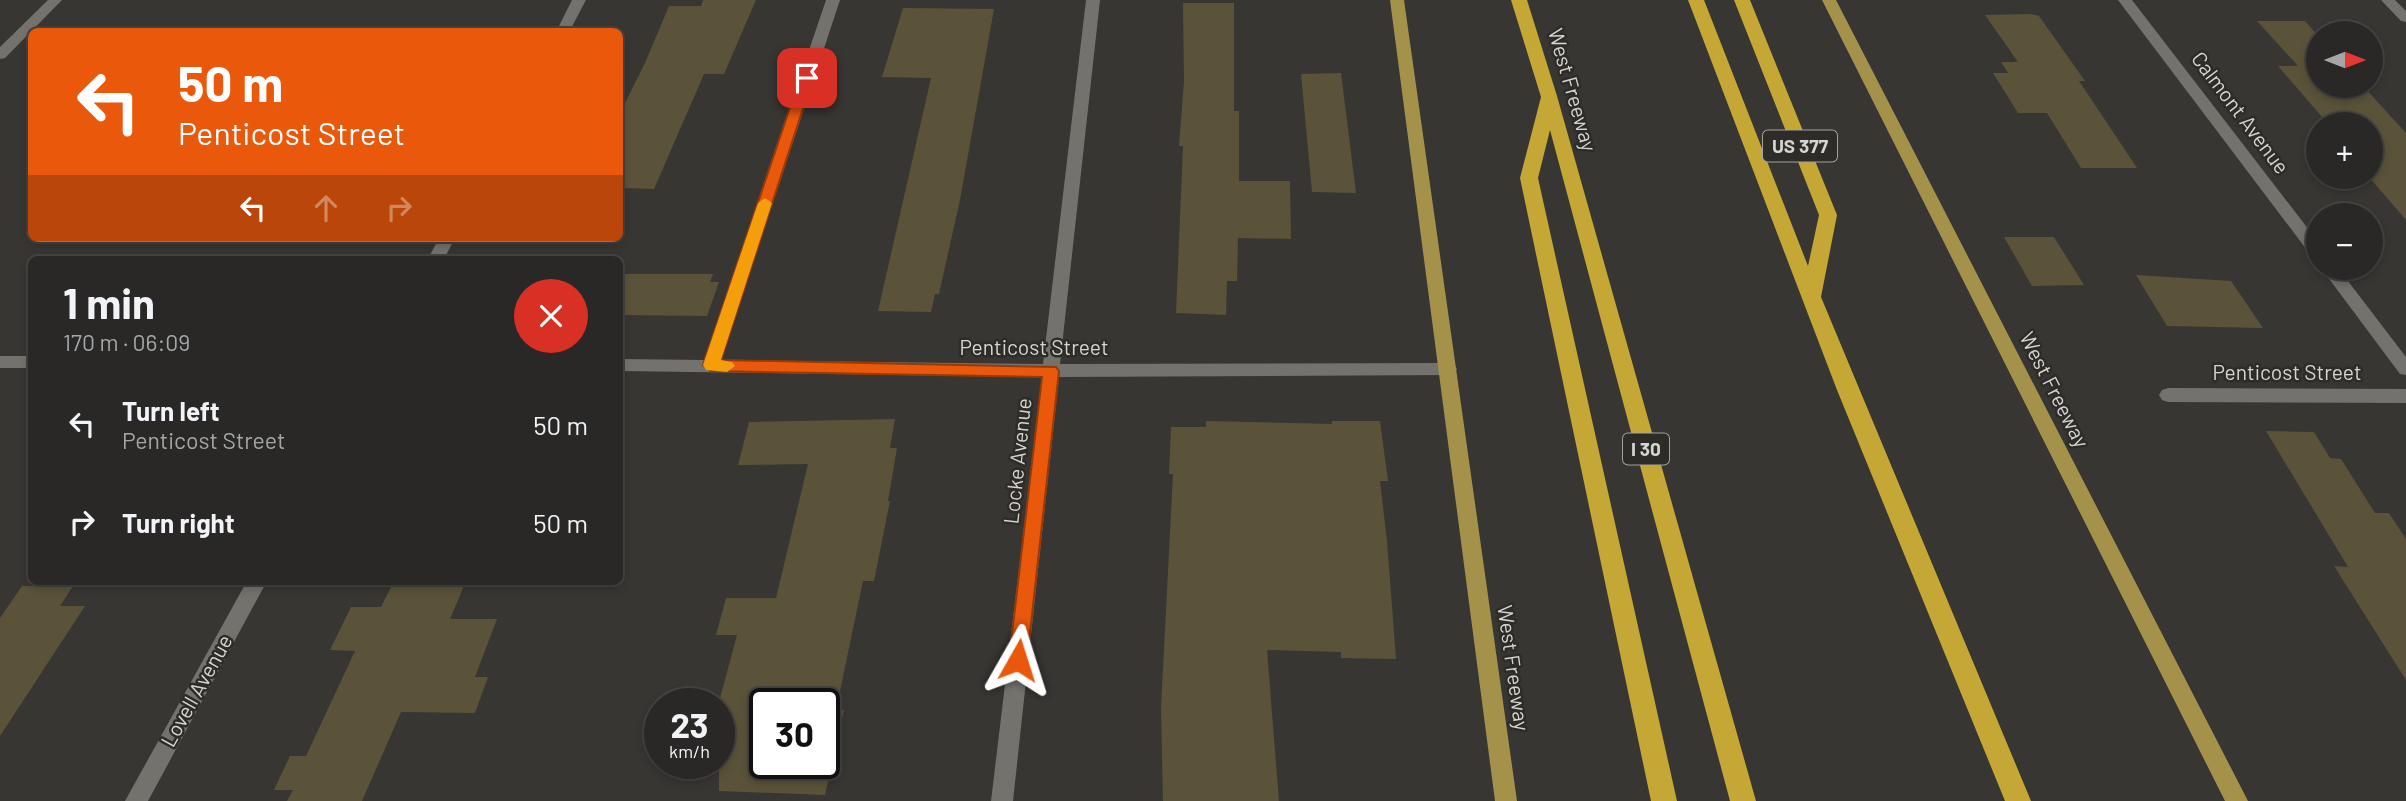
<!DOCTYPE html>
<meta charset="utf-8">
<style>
body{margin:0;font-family:Barlow,sans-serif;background:#353432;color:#f1f3f6;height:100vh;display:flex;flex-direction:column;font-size:26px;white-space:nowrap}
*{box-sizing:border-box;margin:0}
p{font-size:23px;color:#a5a6a7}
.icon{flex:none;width:38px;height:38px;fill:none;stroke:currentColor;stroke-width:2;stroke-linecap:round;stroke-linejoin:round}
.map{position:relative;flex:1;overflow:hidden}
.side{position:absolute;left:28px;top:256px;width:595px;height:329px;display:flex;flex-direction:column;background:#292826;border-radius:10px;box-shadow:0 4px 10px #0003,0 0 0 2px #454443}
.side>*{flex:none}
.banner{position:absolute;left:28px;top:28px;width:595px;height:214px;border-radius:10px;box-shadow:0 4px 10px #0003,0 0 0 2px #454443;background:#ea580c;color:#fff;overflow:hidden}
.needle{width:46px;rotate:90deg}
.controls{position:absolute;left:2306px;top:21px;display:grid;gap:14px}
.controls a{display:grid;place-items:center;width:77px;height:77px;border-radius:50%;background:#292826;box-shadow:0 4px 10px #0003,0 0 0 2px #454443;font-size:35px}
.speed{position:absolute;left:644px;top:688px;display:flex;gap:14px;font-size:35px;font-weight:700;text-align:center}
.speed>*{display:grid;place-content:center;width:91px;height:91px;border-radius:50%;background:#292826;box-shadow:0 4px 10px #0003,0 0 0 2px #454443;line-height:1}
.speed small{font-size:18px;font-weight:400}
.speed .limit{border:4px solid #111;border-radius:10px;background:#fff;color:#111}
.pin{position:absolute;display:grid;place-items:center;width:60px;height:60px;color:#fff;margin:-30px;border-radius:14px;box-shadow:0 4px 10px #0006}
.me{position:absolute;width:77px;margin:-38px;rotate:6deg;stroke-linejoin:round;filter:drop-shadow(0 0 5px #0008)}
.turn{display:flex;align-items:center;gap:24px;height:147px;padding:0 35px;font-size:32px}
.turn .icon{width:91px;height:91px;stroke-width:2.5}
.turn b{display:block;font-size:49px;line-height:60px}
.lanes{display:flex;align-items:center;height:66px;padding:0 35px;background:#0003;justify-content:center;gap:35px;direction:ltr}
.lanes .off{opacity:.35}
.round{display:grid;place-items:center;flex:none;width:74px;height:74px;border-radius:37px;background:#353432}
.headline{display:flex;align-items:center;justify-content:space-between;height:119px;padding:0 35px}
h1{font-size:42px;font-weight:700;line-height:52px}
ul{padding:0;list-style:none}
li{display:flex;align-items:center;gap:21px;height:98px;padding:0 35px}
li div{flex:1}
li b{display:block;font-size:26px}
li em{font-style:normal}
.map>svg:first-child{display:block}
.building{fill:#5a5339;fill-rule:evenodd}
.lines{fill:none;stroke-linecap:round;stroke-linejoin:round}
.minor{fill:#73726d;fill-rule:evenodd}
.major{fill:#a4924b;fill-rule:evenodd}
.highway{fill:#c4a735;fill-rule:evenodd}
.route{fill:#ea580c;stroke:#983908;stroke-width:2}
.slow{fill:#f59e0b}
.labels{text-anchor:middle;stroke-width:5;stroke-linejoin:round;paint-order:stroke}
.shield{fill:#2d2c28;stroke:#a3a29f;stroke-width:2}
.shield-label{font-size:19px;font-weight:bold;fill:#d5d5d2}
.street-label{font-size:21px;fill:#d5d5d2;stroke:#2d2c28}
</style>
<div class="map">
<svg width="2406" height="801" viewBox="0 0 2406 801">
<rect width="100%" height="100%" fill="#373632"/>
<!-- building -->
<path class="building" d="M 703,0 L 756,0 L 724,74 L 704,74 L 654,189 L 620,188 L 620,113 L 645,63 L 669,6 L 701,6 Z
M 1183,3 L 1234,3 L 1234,111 L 1239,111 L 1239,181 L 1290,181 L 1291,239 L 1238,238 L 1237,281 L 1227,281 L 1226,315 L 1176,313 L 1183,146 L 1179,146 L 1184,82 Z
M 903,8 L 994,9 L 960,200 L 939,294 L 935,294 L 931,312 L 878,311 L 931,78 L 882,77 Z
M 2031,14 L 2039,16 L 2085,81 L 2079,81 L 2137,168 L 2081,168 L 2047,113 L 2018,113 L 1993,73 L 2008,73 L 2001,62 L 2018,62 L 1985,15 Z
M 2257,21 L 2305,21 L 2319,37 L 2319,86 L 2363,86 L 2406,133 L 2406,220 L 2369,177 L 2371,124 L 2325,124 L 2320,118 L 2323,118 L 2278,66 L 2298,66 Z
M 1341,73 L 1356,193 L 1312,192 L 1301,74 Z
M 2004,237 L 2054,237 L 2084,285 L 2032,286 Z
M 620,274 L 713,274 L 710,282 L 719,282 L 707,316 L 620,315 Z
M 2136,275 L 2231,281 L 2263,328 L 2167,326 Z
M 895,419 L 890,448 L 897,448 L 888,501 L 890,501 L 874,581 L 863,581 L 836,710 L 844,710 L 825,795 L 719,791 L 719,702 L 737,635 L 716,635 L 726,598 L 776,598 L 808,464 L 738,465 L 749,422 ZM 765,704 L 824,704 L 824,763 L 765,763 Z
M 1206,421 L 1332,424 L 1332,421 L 1380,421 L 1388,481 L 1380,481 L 1387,541 L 1396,659 L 1341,658 L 1341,652 L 1267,650 L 1279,801 L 1163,801 L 1161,707 L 1173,474 L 1169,474 L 1171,427 L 1206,427 Z
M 2266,431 L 2314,432 L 2330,458 L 2341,459 L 2375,513 L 2389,513 L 2406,539 L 2406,680 L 2334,566 L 2348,567 Z
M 394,581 L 466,581 L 450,619 L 497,619 L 475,677 L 488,677 L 475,713 L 401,712 L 362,801 L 287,801 L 293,790 L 274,790 L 290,756 L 306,756 L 355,651 L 330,650 L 351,607 L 381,607 Z
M 22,586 L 73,586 L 60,606 L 85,606 L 0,736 L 0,618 Z"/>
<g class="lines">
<!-- minor -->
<path class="minor" d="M 48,0 L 62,0 L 5,58 L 0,59 L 0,47 Z
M 572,0 L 586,0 L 569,32 L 556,32 Z
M 826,0 L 840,0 L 721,360 L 1043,364 L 1086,0 L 1100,0 L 1060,364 L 1448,363 L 1454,364 L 1457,369 L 1454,374 L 1448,375 L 1059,377 L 1013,801 L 991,801 L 1042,377 L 620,371 L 620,359 L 704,360 Z
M 2118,0 L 2132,0 L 2319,243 L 2319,259 L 2313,258 Z
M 2381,0 L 2395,0 L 2406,11 L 2406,22 L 2401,21 Z
M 439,238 L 455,238 L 444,259 L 428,259 Z
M 2321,268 L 2338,268 L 2406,357 L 2406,375 L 2400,374 Z
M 0,356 L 32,356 L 32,368 L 0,368 Z
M 2168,388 L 2406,389 L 2406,403 L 2168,402 L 2162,400 L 2159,395 L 2162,390 Z
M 247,581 L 267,581 L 148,801 L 125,801 Z"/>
<!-- major -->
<path class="major" d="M 1390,0 L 1404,0 L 1517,801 L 1495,801 Z
M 1822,0 L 1836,0 L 2248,801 L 2225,801 Z"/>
<!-- highway -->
<path class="highway" d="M 1511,0 L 1527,0 L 1557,96 L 1756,801 L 1730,801 L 1550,130 L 1538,178 L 1677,801 L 1651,801 L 1520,178 L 1541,97 Z
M 1688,0 L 1704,0 L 1808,266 L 1819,215 L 1734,0 L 1750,0 L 1837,215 L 1821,297 L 2031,801 L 2005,801 L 1837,390 Z"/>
</g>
<!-- route -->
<path class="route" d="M 807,74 L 813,78 L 721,360 L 1056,367 L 1059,371 L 1027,660 L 1025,666 L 1018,669 L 1011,666 L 1009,660 L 1042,377 L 711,371 L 703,365 L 800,78 Z"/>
<!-- slow -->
<path class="slow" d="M 765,198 L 772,203 L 721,360 L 732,362 L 735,366 L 727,372 L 706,370 L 703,365 L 758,203 Z"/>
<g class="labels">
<!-- shield labels -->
<g class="shield">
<rect x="1763" y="130.5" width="74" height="31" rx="5"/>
<rect x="1623" y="433.5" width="46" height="31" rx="5"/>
</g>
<g class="shield-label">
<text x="1800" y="153">US 377</text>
<text x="1646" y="456">I 30</text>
</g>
<!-- street labels -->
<g class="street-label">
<text transform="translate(1572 90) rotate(74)" y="7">West Freeway</text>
<text transform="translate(2240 113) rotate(53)" y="7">Calmont Avenue</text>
<text x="1034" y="355">Penticost Street</text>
<text x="2287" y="380">Penticost Street</text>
<text transform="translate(2054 390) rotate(63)" y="7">West Freeway</text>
<text transform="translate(1018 461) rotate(-84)" y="7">Locke Avenue</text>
<text transform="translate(1513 668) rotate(82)" y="7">West Freeway</text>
<text transform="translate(197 691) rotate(-61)" y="7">Lovell Avenue</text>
</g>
</g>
</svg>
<div class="controls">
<a><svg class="needle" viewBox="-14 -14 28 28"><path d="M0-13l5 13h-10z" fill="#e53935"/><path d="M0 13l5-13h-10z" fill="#a5a6a7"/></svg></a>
<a>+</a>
<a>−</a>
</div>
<div class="speed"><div>23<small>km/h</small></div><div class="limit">30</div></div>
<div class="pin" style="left:807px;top:78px;background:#d93025"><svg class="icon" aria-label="arrive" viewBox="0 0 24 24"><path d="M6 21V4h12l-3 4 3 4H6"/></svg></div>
<svg class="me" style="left:1018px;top:660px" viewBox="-20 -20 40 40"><path d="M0-17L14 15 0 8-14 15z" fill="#ea580c" stroke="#fff" stroke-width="4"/></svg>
<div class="banner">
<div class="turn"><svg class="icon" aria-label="left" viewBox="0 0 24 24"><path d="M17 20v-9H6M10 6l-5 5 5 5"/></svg><div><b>50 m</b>Penticost Street</div></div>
<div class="lanes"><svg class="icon" aria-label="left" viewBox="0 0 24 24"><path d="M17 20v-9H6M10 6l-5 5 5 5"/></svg><svg class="icon off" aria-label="ahead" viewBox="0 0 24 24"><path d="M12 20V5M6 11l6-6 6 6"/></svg><svg class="icon off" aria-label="right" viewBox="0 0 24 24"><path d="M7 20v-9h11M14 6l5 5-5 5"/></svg></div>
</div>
<section class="side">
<div class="headline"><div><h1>1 min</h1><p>170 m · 06:09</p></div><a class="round" style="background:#d93025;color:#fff"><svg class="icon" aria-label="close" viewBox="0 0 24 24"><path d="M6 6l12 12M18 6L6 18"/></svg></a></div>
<ul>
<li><svg class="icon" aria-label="left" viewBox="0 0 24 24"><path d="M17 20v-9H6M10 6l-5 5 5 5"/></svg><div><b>Turn left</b><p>Penticost Street</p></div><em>50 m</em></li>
<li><svg class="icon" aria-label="right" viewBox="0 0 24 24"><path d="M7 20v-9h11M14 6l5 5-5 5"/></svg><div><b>Turn right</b></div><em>50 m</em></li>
</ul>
</section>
</div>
